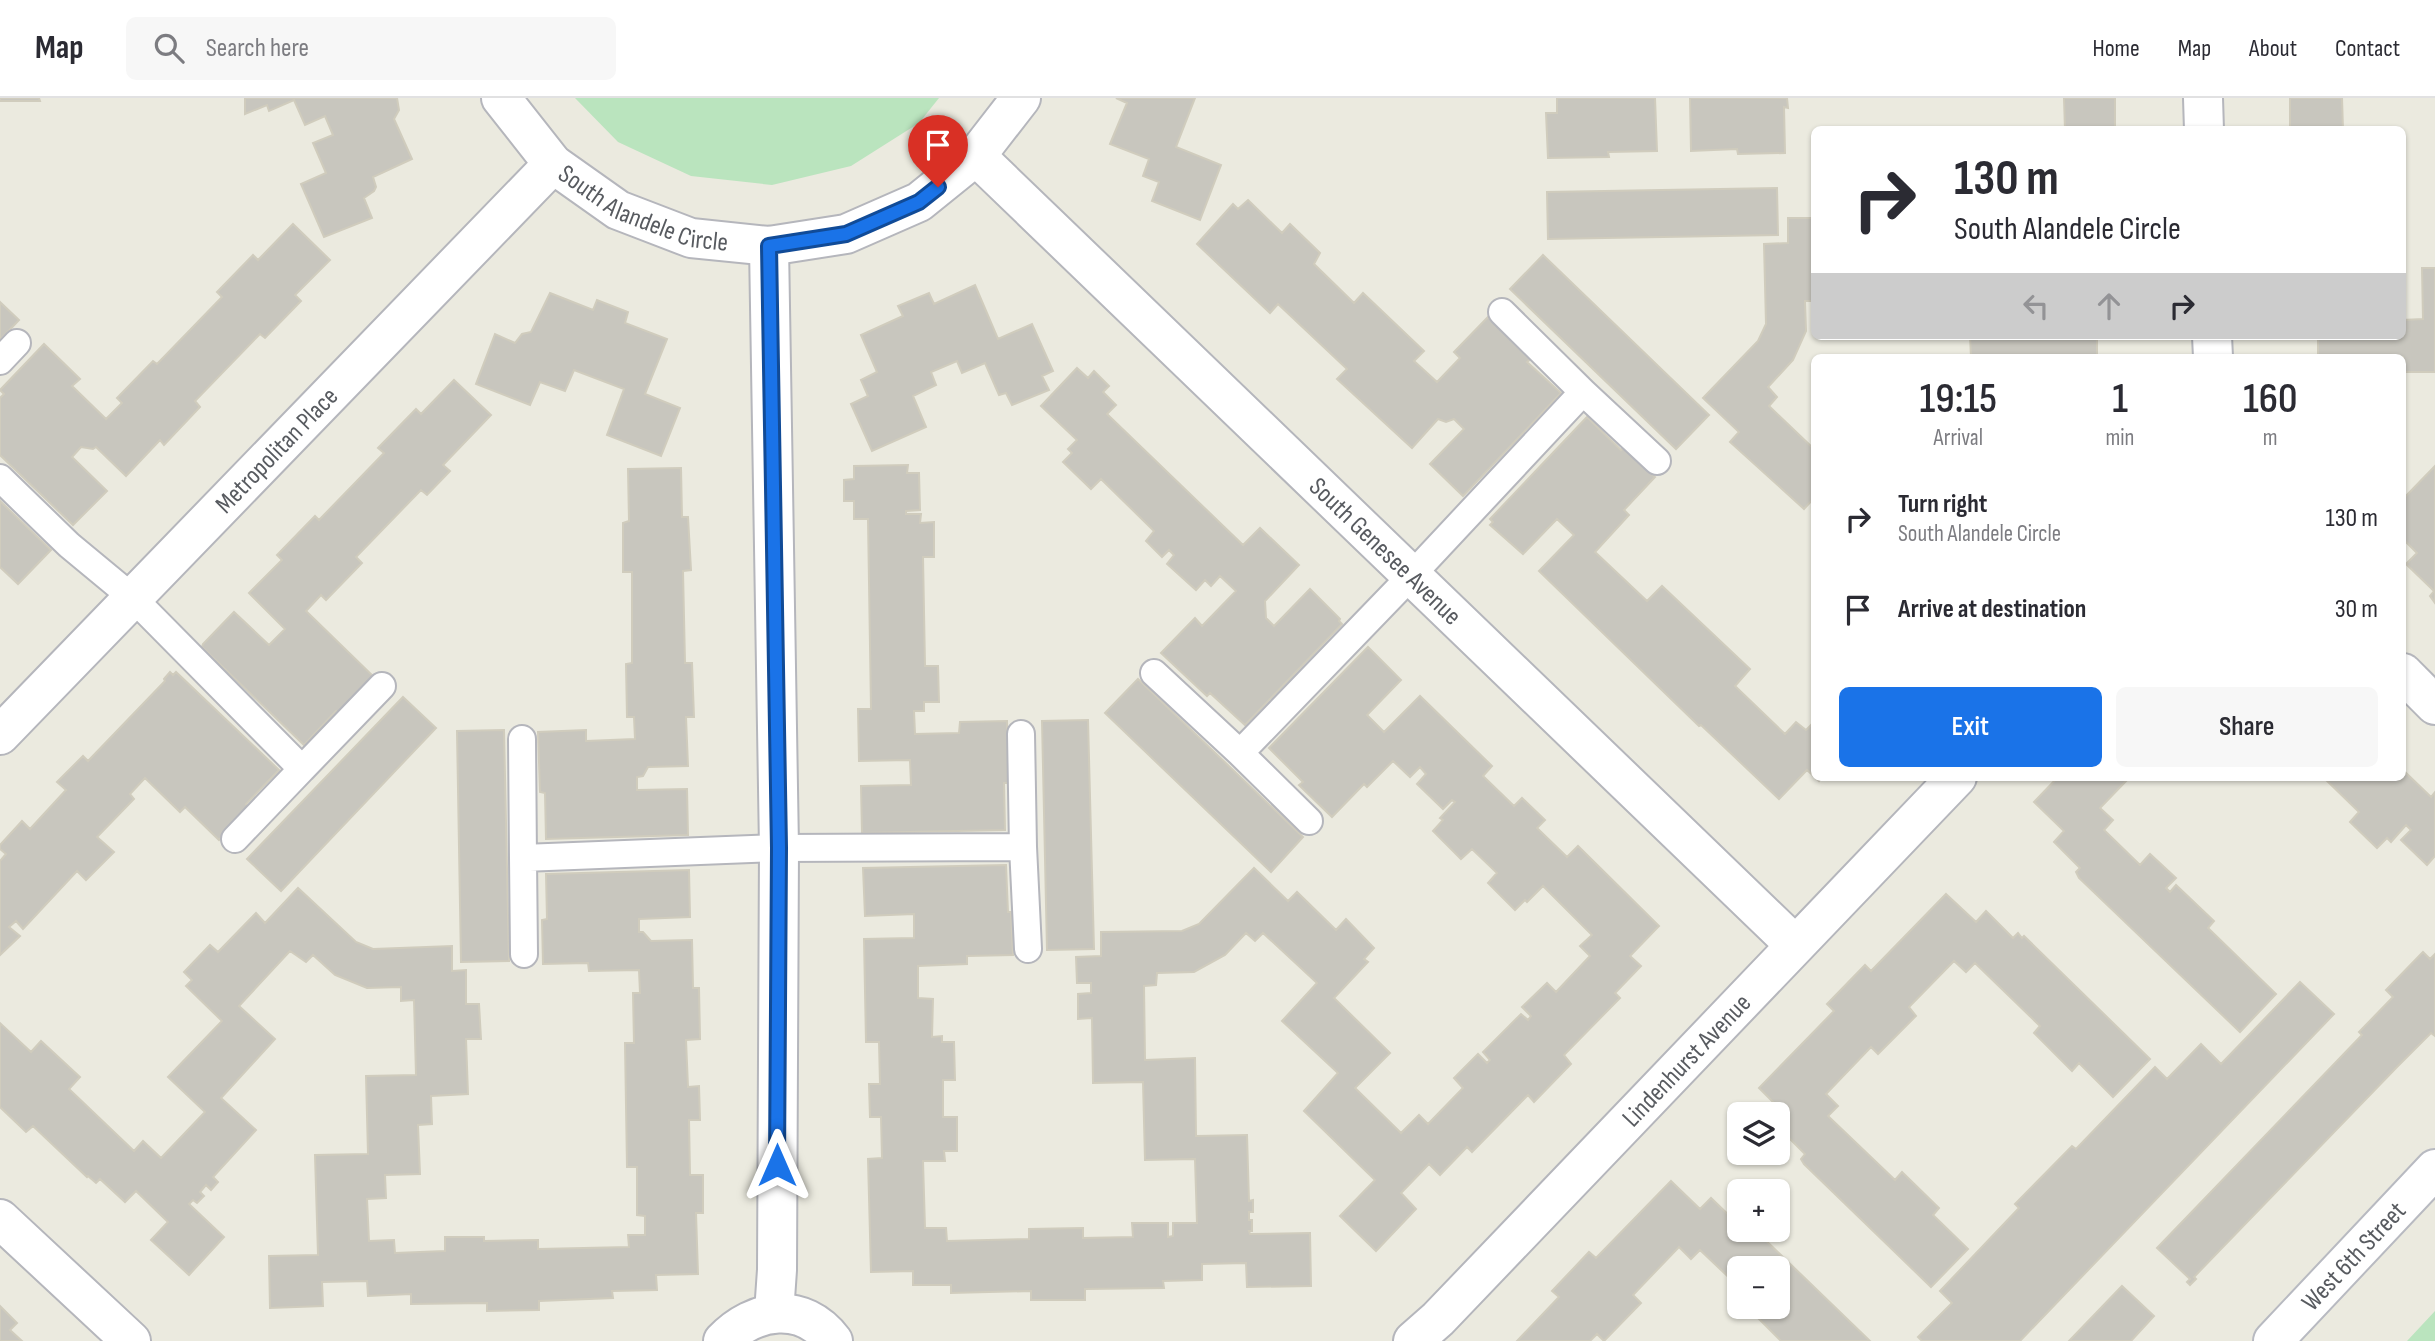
<!DOCTYPE html>
<meta charset="utf-8">
<style>
body{margin:0;font-family:"Sofia Sans Condensed",sans-serif;background:#f7f7f7;color:#2b2b33;height:100vh;display:flex;flex-direction:column;font-size:26px;white-space:nowrap}
*{box-sizing:border-box;margin:0}
p{font-size:23px;color:#7c7c81}
.icon{flex:none;width:38px;height:38px;fill:none;stroke:currentColor;stroke-width:2;stroke-linecap:round;stroke-linejoin:round}
.map{position:relative;flex:1;overflow:hidden}
.details{position:absolute;left:1811px;top:256px;width:595px;height:427px;display:flex;flex-direction:column;background:#fff;border-radius:10px;box-shadow:0 2px 5px #0004}
.details>*{flex:none}
.guide{position:absolute;left:1811px;top:28px;width:595px;height:214px;border-radius:10px;box-shadow:0 2px 5px #0004;background:#fff;color:#2b2b33;overflow:hidden}
.tools{position:absolute;left:1727px;top:1004px;display:grid;gap:14px}
.tools a{display:grid;place-items:center;width:63px;height:63px;border-radius:10px;background:#fff;box-shadow:0 2px 5px #0004;font-size:35px}
.pin{position:absolute;display:grid;place-items:center;width:60px;height:60px;color:#fff;margin:-72px -30px;border-radius:50% 50% 50% 0;rotate:-45deg;box-shadow:0 0 7px #0007}
.pin .icon{rotate:45deg}
.me{position:absolute;width:77px;margin:-38px;rotate:0deg;stroke-linejoin:round;filter:drop-shadow(0 0 5px #0008)}
.turn{display:flex;align-items:center;gap:24px;height:147px;padding:0 28px;font-size:32px}
.turn .icon{width:91px;height:91px;stroke-width:2.5}
.turn b{display:block;font-size:49px;line-height:60px}
.lanes{display:flex;align-items:center;height:66px;padding:0 28px;background:#0003;justify-content:center;gap:35px;direction:ltr}
.lanes .off{opacity:.35}
.eta{display:flex;justify-content:space-evenly;align-items:center;height:119px;text-align:center}
.eta b{font-size:42px;font-weight:600;line-height:49px}
.primary-button{display:flex;gap:14px;margin-top:auto;padding:14px 28px}
.primary-button a{flex:1;height:80px;border-radius:10px;background:#1a73e8;color:#fff;font-size:28px;font-weight:600;line-height:80px;text-align:center}
.primary-button a+a{background:#f7f7f7;color:#2b2b33}
ul{padding:0;list-style:none}
li{display:flex;align-items:center;gap:21px;height:91px;padding:0 28px}
li div{flex:1}
li b{display:block;font-size:26px}
li em{font-style:normal}
header{display:flex;align-items:center;gap:42px;box-sizing:border-box;height:98px;padding:0 35px;background:#fff;border-bottom:2px solid #e1e1e2}
header strong{font-size:33px}
nav{display:flex;gap:38px;margin-inline-start:auto;font-size:24px}
.search{width:490px;height:63px;background:#f7f7f7;display:flex;align-items:center;gap:18px;box-sizing:border-box;padding:0 24px;border-radius:10px;color:#7c7c81;font-size:26px}
.map>svg:first-child{display:block}
.green{fill:#bae4be}
.building{fill:#c8c6be;stroke:#d0ccbd;stroke-width:2}
.lines{fill:none;stroke-linecap:round;stroke-linejoin:round}
.lane-casing{stroke:#b5b6bc;stroke-width:30}
.street-casing{stroke:#b5b6bc;stroke-width:42}
.secondary-casing{stroke:#b8bac1;stroke-width:42}
.lane{stroke:#fff;stroke-width:26}
.street{stroke:#fff;stroke-width:38}
.secondary{stroke:#fff;stroke-width:38}
.route-casing{stroke:#114b97;stroke-width:18}
.route{stroke:#1a73e8;stroke-width:12}
.labels{text-anchor:middle;stroke-width:6;stroke-linejoin:round;paint-order:stroke}
.street-label{font-size:26px;fill:#585b60;stroke:#fff}
</style>
<header>
<strong>Map</strong>
<div class="search"><svg class="icon" aria-label="search" viewBox="0 0 24 24"><circle cx="10" cy="10" r="6"/><path d="M15 15l6 6"/></svg>Search here</div>
<nav><a>Home</a><a>Map</a><a>About</a><a>Contact</a></nav>
</header>
<div class="map">
<svg width="2435" height="1243" viewBox="0 0 2435 1243">
<rect width="100%" height="100%" fill="#ebeadf"/>
<!-- green -->
<path class="green" d="M 575,0 L 939,0 L 919,25 L 851,68 L 772,87 L 691,78 L 618,44 Z
M 2435,1213 L 2435,1243 L 2407,1243 Z"/>
<!-- building -->
<path class="building" d="M 0,0 L 39,0 L 40,3 L 0,3 Z
M 245,0 L 397,0 L 399,12 L 394,21 L 412,61 L 373,79 L 376,89 L 374,93 L 364,100 L 372,120 L 324,139 L 301,86 L 326,75 L 313,45 L 333,37 L 325,18 L 305,27 L 294,2 L 269,13 L 267,7 L 245,16 Z
M 1116,0 L 1195,0 L 1176,49 L 1221,67 L 1200,122 L 1152,103 L 1159,84 L 1143,78 L 1149,61 L 1110,46 L 1127,5 Z
M 1557,0 L 1655,0 L 1657,53 L 1608,54 L 1609,59 L 1548,60 L 1546,15 L 1557,15 Z
M 1690,0 L 1787,0 L 1788,10 L 1784,9 L 1785,55 L 1738,56 L 1737,51 L 1691,53 Z
M 2064,0 L 2115,0 L 2115,32 L 2065,32 Z
M 2290,0 L 2342,0 L 2343,32 L 2290,32 Z
M 1777,90 L 1778,137 L 1548,141 L 1547,94 Z
M 1248,102 L 1282,135 L 1290,126 L 1320,155 L 1314,166 L 1354,205 L 1363,195 L 1424,253 L 1414,263 L 1437,284 L 1460,260 L 1454,254 L 1488,219 L 1532,260 L 1527,264 L 1561,295 L 1463,398 L 1430,366 L 1464,331 L 1454,321 L 1446,324 L 1438,321 L 1412,350 L 1337,281 L 1347,271 L 1278,206 L 1270,215 L 1197,146 L 1233,106 L 1238,111 Z
M 1788,120 L 1815,120 L 1815,203 L 1805,203 L 1806,233 L 1793,262 L 1768,289 L 1777,299 L 1769,308 L 1815,352 L 1815,399 L 1804,411 L 1730,344 L 1739,334 L 1703,300 L 1758,243 L 1766,226 L 1764,146 L 1788,145 Z
M 293,126 L 330,162 L 295,197 L 301,203 L 265,240 L 260,236 L 195,303 L 200,309 L 164,347 L 160,342 L 126,378 L 96,349 L 93,351 L 81,349 L 72,359 L 107,393 L 73,427 L 0,357 L 0,300 L 4,296 L 0,292 L 44,246 L 80,281 L 72,288 L 106,321 L 122,305 L 117,300 L 153,263 L 157,266 L 222,199 L 217,194 L 253,157 L 258,162 Z
M 1543,157 L 1709,317 L 1676,351 L 1510,191 Z
M 2422,170 L 2435,170 L 2435,274 L 2403,274 L 2403,259 L 2318,259 L 2318,238 L 2403,238 L 2403,222 L 2423,221 Z
M 975,187 L 998,241 L 1032,226 L 1053,273 L 1042,278 L 1049,292 L 1012,307 L 1006,295 L 999,297 L 985,265 L 962,275 L 957,263 L 931,274 L 936,287 L 913,298 L 926,329 L 872,353 L 851,306 L 868,298 L 861,282 L 877,274 L 861,237 L 903,218 L 898,208 L 929,195 L 934,206 Z
M 550,195 L 593,212 L 597,202 L 628,214 L 625,225 L 667,241 L 645,296 L 680,310 L 661,358 L 607,337 L 624,291 L 574,272 L 565,293 L 540,284 L 530,307 L 476,286 L 495,236 L 515,245 L 522,236 L 531,234 Z
M 0,204 L 19,222 L 0,242 Z
M 1970,238 L 2097,238 L 2097,259 L 1971,259 Z
M 1077,270 L 1088,280 L 1094,273 L 1109,288 L 1103,294 L 1116,307 L 1107,316 L 1243,447 L 1260,430 L 1299,467 L 1265,503 L 1266,520 L 1274,528 L 1310,491 L 1340,521 L 1339,523 L 1342,526 L 1245,627 L 1210,595 L 1207,598 L 1161,555 L 1195,520 L 1202,528 L 1236,493 L 1220,478 L 1211,488 L 1205,482 L 1196,492 L 1167,466 L 1174,457 L 1169,452 L 1162,459 L 1146,443 L 1154,433 L 1101,381 L 1091,391 L 1063,364 L 1072,355 L 1068,351 L 1077,342 L 1041,308 Z
M 454,282 L 491,317 L 443,367 L 450,373 L 427,397 L 421,392 L 356,459 L 362,465 L 326,502 L 321,497 L 306,513 L 375,580 L 340,617 L 336,613 L 304,647 L 202,549 L 203,546 L 234,514 L 269,547 L 285,531 L 249,495 L 282,462 L 277,457 L 315,418 L 319,422 L 384,355 L 378,350 L 416,311 L 421,316 Z
M 1587,319 L 1621,352 L 1623,350 L 1655,379 L 1624,412 L 1629,417 L 1595,454 L 1647,503 L 1662,488 L 1750,571 L 1735,588 L 1785,636 L 1796,624 L 1806,632 L 1815,623 L 1815,679 L 1822,679 L 1819,683 L 1807,672 L 1779,701 L 1701,627 L 1699,628 L 1539,473 L 1574,437 L 1557,421 L 1523,456 L 1490,427 L 1493,424 L 1490,421 Z
M 908,367 L 907,375 L 919,375 L 920,412 L 906,413 L 906,416 L 921,416 L 920,425 L 934,424 L 934,459 L 923,459 L 925,568 L 938,568 L 939,604 L 924,604 L 924,613 L 914,613 L 915,636 L 959,635 L 960,624 L 1007,623 L 1008,685 L 1004,685 L 1005,732 L 862,735 L 861,688 L 911,687 L 910,662 L 859,663 L 858,611 L 871,611 L 868,421 L 854,421 L 854,403 L 844,403 L 844,382 L 854,381 L 854,368 Z
M 2435,368 L 2435,505 L 2430,498 L 2434,493 L 2406,466 L 2417,455 L 2403,441 L 2403,401 Z
M 681,370 L 682,419 L 688,419 L 691,472 L 683,473 L 685,565 L 692,565 L 694,619 L 686,619 L 688,668 L 648,669 L 643,678 L 637,679 L 637,692 L 687,691 L 688,737 L 546,741 L 545,695 L 540,694 L 538,634 L 586,632 L 586,643 L 635,641 L 634,619 L 627,619 L 626,566 L 632,565 L 632,474 L 623,474 L 623,425 L 629,423 L 628,371 Z
M 0,403 L 51,452 L 18,486 L 0,469 Z
M 1368,549 L 1401,582 L 1367,617 L 1384,634 L 1420,598 L 1492,668 L 1483,678 L 1514,708 L 1522,700 L 1545,722 L 1537,730 L 1567,759 L 1578,748 L 1659,828 L 1630,858 L 1641,868 L 1615,895 L 1620,900 L 1564,957 L 1571,966 L 1534,1004 L 1528,997 L 1472,1054 L 1467,1049 L 1440,1077 L 1429,1066 L 1401,1095 L 1416,1111 L 1376,1153 L 1340,1118 L 1375,1082 L 1304,1013 L 1338,975 L 1282,923 L 1317,885 L 1263,835 L 1255,843 L 1246,835 L 1225,857 L 1194,874 L 1157,875 L 1156,887 L 1144,888 L 1145,962 L 1195,960 L 1196,1038 L 1247,1037 L 1249,1103 L 1253,1102 L 1253,1114 L 1249,1114 L 1249,1122 L 1252,1122 L 1252,1133 L 1249,1133 L 1250,1136 L 1310,1135 L 1311,1188 L 1247,1189 L 1246,1165 L 1202,1166 L 1202,1182 L 1163,1183 L 1164,1190 L 1085,1191 L 1085,1202 L 1031,1202 L 1031,1193 L 951,1195 L 951,1187 L 913,1187 L 913,1173 L 871,1174 L 868,1061 L 882,1060 L 881,1019 L 870,1019 L 869,986 L 880,986 L 879,944 L 866,944 L 864,841 L 914,840 L 914,816 L 865,818 L 863,770 L 1006,767 L 1008,814 L 1011,814 L 1013,857 L 967,858 L 967,866 L 918,868 L 918,900 L 933,901 L 932,939 L 942,938 L 942,944 L 954,944 L 955,982 L 943,982 L 943,1019 L 957,1019 L 957,1053 L 944,1053 L 945,1063 L 923,1063 L 925,1130 L 946,1130 L 947,1143 L 1029,1141 L 1029,1131 L 1083,1130 L 1083,1140 L 1133,1139 L 1132,1125 L 1168,1125 L 1168,1139 L 1173,1138 L 1173,1125 L 1197,1125 L 1195,1061 L 1145,1062 L 1143,984 L 1093,985 L 1092,920 L 1078,921 L 1078,896 L 1091,895 L 1091,885 L 1077,885 L 1076,859 L 1101,858 L 1101,834 L 1182,833 L 1199,826 L 1254,770 L 1288,803 L 1297,794 L 1336,832 L 1346,821 L 1374,850 L 1364,861 L 1368,864 L 1334,900 L 1390,955 L 1355,990 L 1401,1035 L 1419,1017 L 1428,1026 L 1463,990 L 1454,980 L 1478,956 L 1487,965 L 1490,962 L 1483,954 L 1521,916 L 1528,922 L 1531,918 L 1522,909 L 1547,885 L 1556,894 L 1590,858 L 1580,848 L 1592,837 L 1543,788 L 1527,804 L 1525,802 L 1515,812 L 1488,785 L 1497,775 L 1472,751 L 1461,761 L 1433,733 L 1443,722 L 1440,720 L 1455,704 L 1452,702 L 1443,711 L 1417,686 L 1426,676 L 1420,669 L 1410,679 L 1393,663 L 1367,689 L 1364,686 L 1332,719 L 1299,687 L 1303,684 L 1269,650 Z
M 170,574 L 173,577 L 176,574 L 279,672 L 246,706 L 249,710 L 219,742 L 185,709 L 180,714 L 145,680 L 130,696 L 134,701 L 97,739 L 114,754 L 86,782 L 77,773 L 23,831 L 16,823 L 9,829 L 20,838 L 0,857 L 0,763 L 6,756 L 0,751 L 0,747 L 22,723 L 30,731 L 66,692 L 57,684 L 83,658 L 88,663 L 165,583 L 164,581 Z
M 1138,581 L 1303,739 L 1271,774 L 1105,615 Z
M 403,599 L 436,630 L 281,793 L 247,761 Z
M 1088,622 L 1094,851 L 1047,852 L 1042,623 Z
M 504,632 L 509,863 L 461,864 L 457,633 Z
M 2403,672 L 2431,699 L 2435,694 L 2435,758 L 2427,767 L 2401,742 L 2411,732 L 2406,727 L 2391,744 L 2387,740 L 2377,750 L 2350,724 L 2359,714 L 2323,679 L 2403,679 Z
M 2058,679 L 2130,679 L 2100,710 L 2113,722 L 2104,732 L 2140,767 L 2150,756 L 2176,780 L 2166,790 L 2170,794 L 2176,787 L 2214,823 L 2208,830 L 2276,896 L 2240,934 L 2079,780 L 2076,774 L 2080,770 L 2054,744 L 2064,733 L 2034,704 Z
M 689,772 L 690,819 L 639,821 L 639,834 L 643,834 L 651,843 L 692,842 L 693,890 L 699,890 L 700,941 L 686,942 L 688,989 L 699,988 L 700,1022 L 689,1022 L 690,1077 L 703,1077 L 703,1115 L 696,1115 L 698,1176 L 656,1177 L 657,1192 L 612,1193 L 613,1200 L 539,1203 L 539,1212 L 487,1213 L 487,1205 L 411,1206 L 411,1196 L 368,1198 L 367,1183 L 322,1184 L 323,1208 L 270,1210 L 269,1158 L 318,1157 L 315,1057 L 368,1056 L 366,978 L 416,977 L 414,902 L 401,903 L 401,889 L 367,890 L 335,877 L 313,857 L 306,864 L 290,853 L 239,908 L 275,941 L 221,1000 L 256,1032 L 213,1079 L 218,1084 L 211,1092 L 206,1087 L 200,1094 L 204,1098 L 197,1105 L 193,1102 L 189,1106 L 224,1139 L 189,1177 L 151,1142 L 168,1124 L 136,1093 L 125,1104 L 100,1081 L 96,1085 L 88,1078 L 87,1079 L 33,1028 L 26,1034 L 0,1009 L 0,925 L 31,954 L 41,943 L 80,979 L 69,991 L 134,1053 L 143,1043 L 161,1060 L 205,1014 L 168,979 L 222,923 L 186,888 L 192,882 L 184,874 L 210,847 L 218,854 L 256,815 L 265,825 L 298,790 L 356,844 L 373,851 L 452,848 L 452,873 L 466,872 L 466,906 L 479,906 L 481,941 L 466,941 L 468,996 L 431,998 L 432,1026 L 418,1027 L 420,1076 L 385,1077 L 386,1100 L 367,1101 L 369,1143 L 394,1142 L 395,1155 L 445,1153 L 445,1139 L 484,1139 L 484,1143 L 538,1142 L 538,1151 L 629,1149 L 628,1137 L 645,1137 L 645,1118 L 637,1117 L 637,1069 L 627,1069 L 625,945 L 634,945 L 633,895 L 640,895 L 639,872 L 589,873 L 588,865 L 543,866 L 542,822 L 547,821 L 546,776 Z
M 1946,796 L 1976,824 L 1986,813 L 2013,840 L 2018,835 L 2022,840 L 2024,838 L 2150,961 L 2113,999 L 2079,965 L 2072,973 L 2034,935 L 2040,928 L 1975,865 L 1966,874 L 1954,863 L 1909,909 L 1916,918 L 1878,956 L 1871,949 L 1826,996 L 1838,1008 L 1828,1018 L 1895,1082 L 1902,1074 L 1939,1110 L 1933,1117 L 1968,1151 L 1931,1189 L 1804,1066 L 1801,1061 L 1805,1056 L 1778,1029 L 1788,1019 L 1759,990 L 1834,913 L 1827,906 L 1865,867 L 1871,873 Z
M 2423,854 L 2430,861 L 2435,856 L 2435,938 L 2431,935 L 2397,969 L 2194,1179 L 2196,1181 L 2190,1187 L 2187,1184 L 2190,1181 L 2157,1150 L 2362,937 L 2359,934 L 2393,899 L 2386,892 Z
M 2300,884 L 2334,916 L 2020,1243 L 1922,1243 L 1918,1239 L 1952,1205 L 1940,1193 L 2019,1110 L 2015,1106 L 2072,1048 L 2076,1051 L 2155,969 L 2167,981 L 2201,946 L 2221,966 Z
M 1671,1083 L 1700,1111 L 1711,1100 L 1738,1126 L 1740,1125 L 1740,1132 L 1755,1132 L 1870,1243 L 1781,1243 L 1759,1221 L 1765,1215 L 1760,1209 L 1778,1209 L 1778,1171 L 1740,1171 L 1740,1190 L 1700,1152 L 1691,1161 L 1679,1149 L 1633,1197 L 1641,1205 L 1604,1243 L 1597,1236 L 1590,1243 L 1517,1243 L 1559,1199 L 1552,1193 L 1589,1154 L 1596,1160 Z
M 2122,1188 L 2154,1218 L 2131,1243 L 2069,1243 Z
M 0,1208 L 17,1225 L 10,1232 L 22,1243 L 0,1243 Z"/>
<g class="lines">
<defs>
<path id="lane" d="M 0,263 L 17,245
M 1583,294 L 1657,363
M 0,380 L 69,447 L 133,500 L 302,671 L 235,741
M 1154,575 L 1240,655 L 1410,479 L 1583,294 L 1502,214
M 522,641 L 523,760
M 1240,655 L 1309,723
M 302,671 L 382,588
M 1023,749 L 1028,851
M 524,856 L 523,760 L 779,750 L 1023,749 L 1021,636"/>
<g id="street">
<path id="s1" d="M 501,0 L 553,66 L 618,112 L 691,140 L 769,148 L 846,136 L 919,104 L 976,58 L 1021,0"/>
<path d="M 2203,0 L 2204,32"/>
<path id="s2" d="M 976,58 L 1795,847"/>
<path d="M 769,148 L 779,750 L 777,1172 L 774,1215"/>
<path d="M 2212,238 L 2213,259"/>
<path d="M 2403,575 L 2435,607"/>
<path id="s3" d="M 0,637 L 553,66"/>
<path d="M 0,1121 L 131,1243"/>
<path d="M 723,1243 C 754,1210 803,1203 833,1243"/>
<path id="s4" d="M 1413,1243 L 1438,1221 L 1957,679"/>
</g>
<g id="secondary">
<path id="s5" d="M 2273,1243 L 2435,1071"/>
</g>
</defs>
<!-- lane casing -->
<use href="#lane" class="lane-casing"/>
<!-- street casing -->
<use href="#street" class="street-casing"/>
<!-- secondary casing -->
<use href="#secondary" class="secondary-casing"/>
<!-- lane -->
<use href="#lane" class="lane"/>
<!-- street -->
<use href="#street" class="street"/>
<!-- secondary -->
<use href="#secondary" class="secondary"/>
</g>
<g class="lines">
<defs>
<path id="route" d="M 777,1067 L 779,750 L 769,148 L 846,136 L 919,104 L 938,89"/>
</defs>
<!-- route casing -->
<use href="#route" class="route-casing"/>
<!-- route -->
<use href="#route" class="route"/>
</g>
<g class="labels">
<!-- street labels -->
<g class="street-label">
<text dy="9" stroke="none"><textPath href="#s1" startOffset="187">South Alandele Circle</textPath></text>
<text dy="9" stroke="none"><textPath href="#s3" startOffset="397">Metropolitan Place</textPath></text>
<text dy="9" stroke="none"><textPath href="#s2" startOffset="569">South Genesee Avenue</textPath></text>
<text dy="9" stroke="none"><textPath href="#s4" startOffset="392">Lindenhurst Avenue</textPath></text>
<text dy="9" stroke="none"><textPath href="#s5" startOffset="117">West 6th Street</textPath></text>
</g>
</g>
</svg>
<div class="tools">
<a><svg class="icon" aria-label="layers" viewBox="0 0 24 24"><path d="M12 4l9 5-9 5-9-5zM3 14l9 5 9-5"/></svg></a>
<a>+</a>
<a>−</a>
</div>
<div class="pin" style="left:938px;top:89px;background:#d93025"><svg class="icon" aria-label="arrive" viewBox="0 0 24 24"><path d="M6 21V4h12l-3 4 3 4H6"/></svg></div>
<svg class="me" style="left:777px;top:1067px" viewBox="-20 -20 40 40"><path d="M0-17L14 15 0 8-14 15z" fill="#1a73e8" stroke="#fff" stroke-width="4"/></svg>
<div class="guide">
<div class="turn"><svg class="icon" aria-label="right" viewBox="0 0 24 24"><path d="M7 20v-9h11M14 6l5 5-5 5"/></svg><div><b>130 m</b>South Alandele Circle</div></div>
<div class="lanes"><svg class="icon off" aria-label="left" viewBox="0 0 24 24"><path d="M17 20v-9H6M10 6l-5 5 5 5"/></svg><svg class="icon off" aria-label="ahead" viewBox="0 0 24 24"><path d="M12 20V5M6 11l6-6 6 6"/></svg><svg class="icon" aria-label="right" viewBox="0 0 24 24"><path d="M7 20v-9h11M14 6l5 5-5 5"/></svg></div>
</div>
<section class="details">
<div class="eta">
<div><b>19:15</b><p>Arrival</p></div>
<div><b>1</b><p>min</p></div>
<div><b>160</b><p>m</p></div>
</div>
<ul>
<li><svg class="icon" aria-label="right" viewBox="0 0 24 24"><path d="M7 20v-9h11M14 6l5 5-5 5"/></svg><div><b>Turn right</b><p>South Alandele Circle</p></div><em>130 m</em></li>
<li><svg class="icon" aria-label="arrive" viewBox="0 0 24 24"><path d="M6 21V4h12l-3 4 3 4H6"/></svg><div><b>Arrive at destination</b></div><em>30 m</em></li>
</ul>
<div class="primary-button"><a>Exit</a><a>Share</a></div>
</section>
</div>
